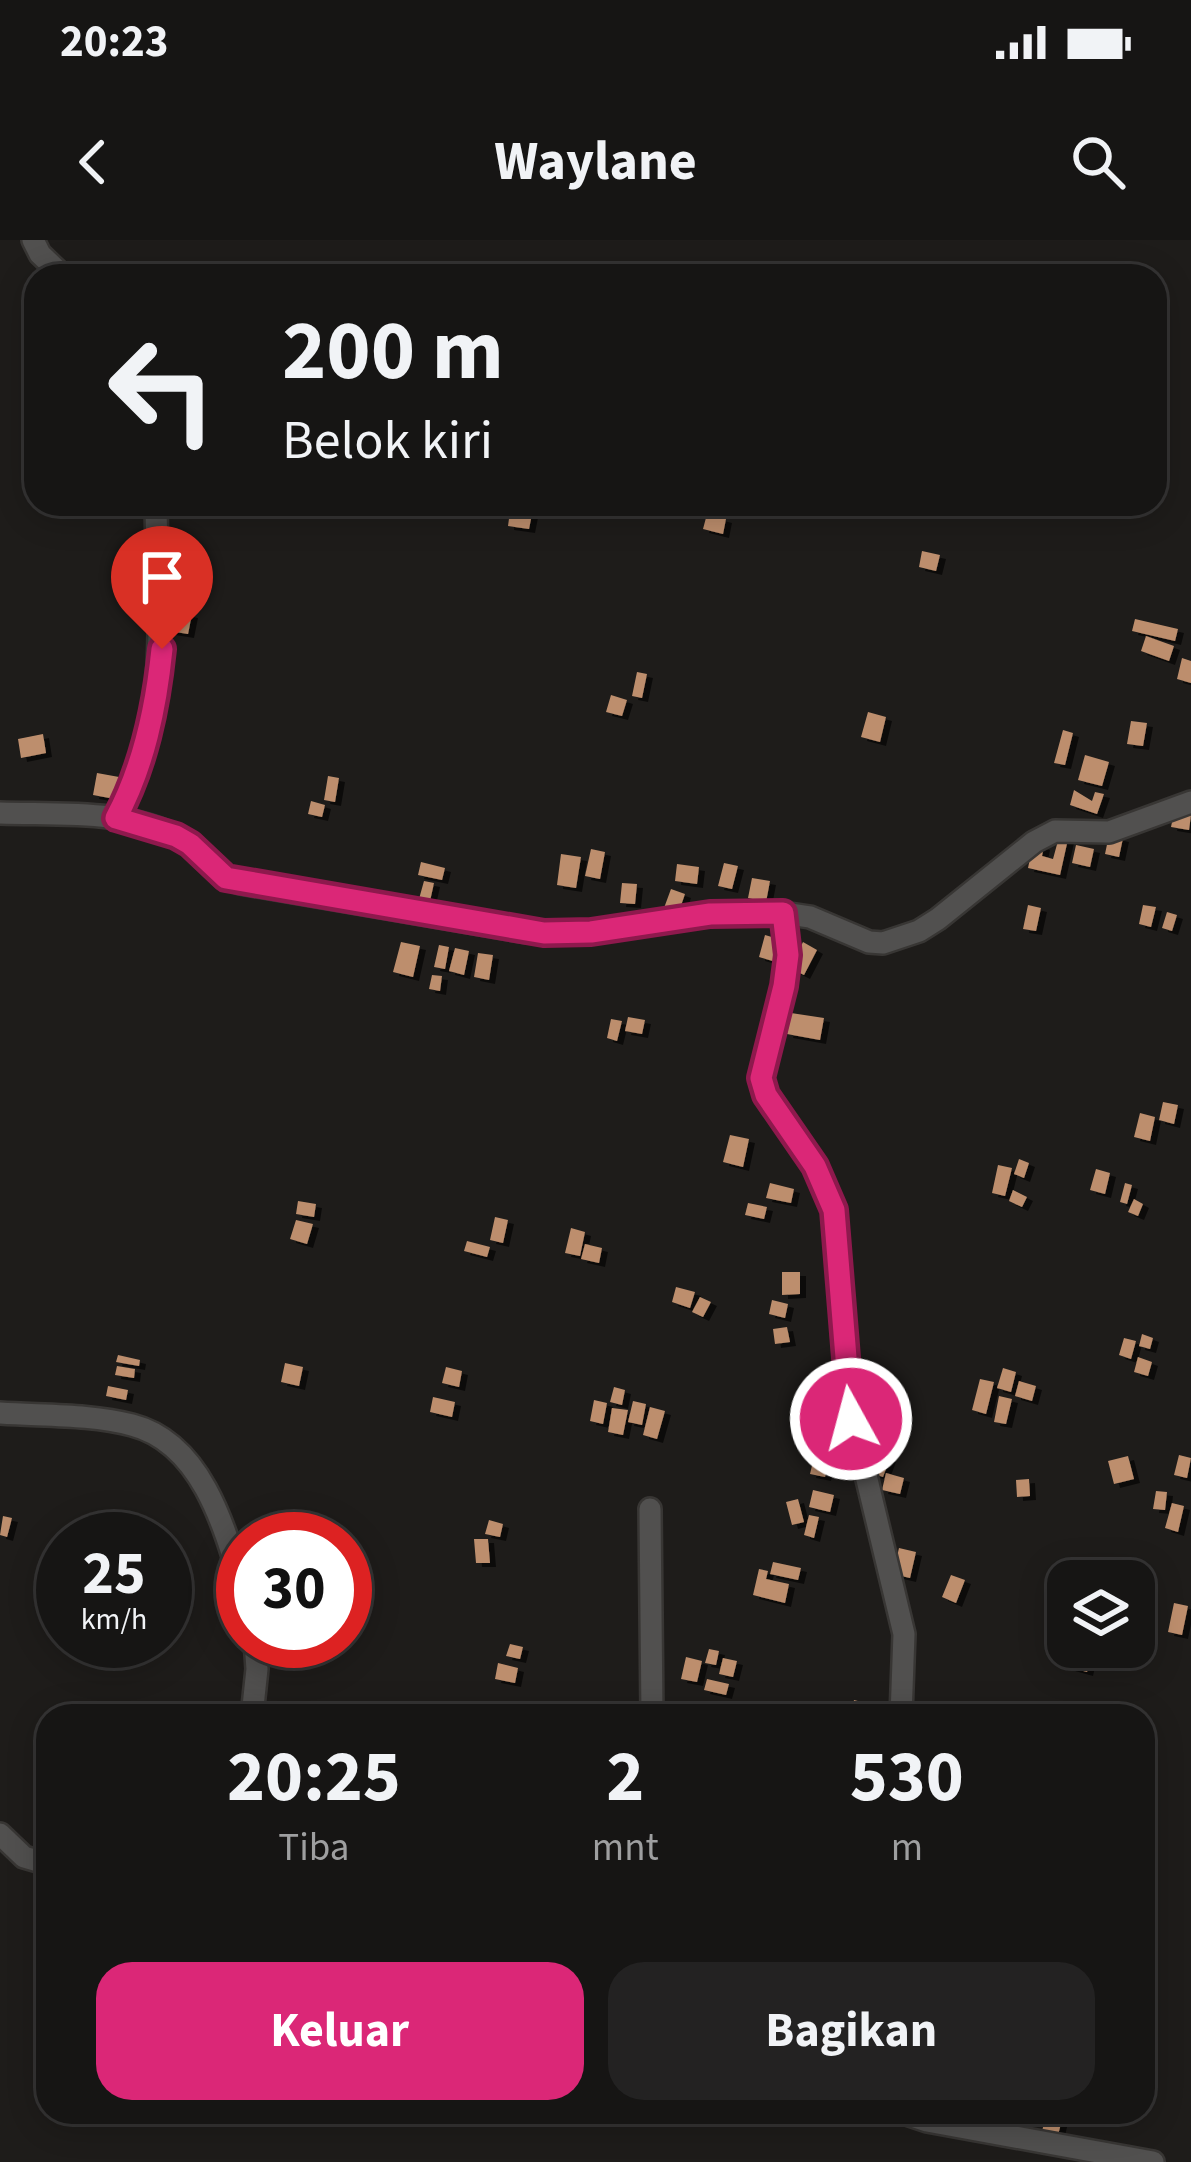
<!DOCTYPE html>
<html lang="id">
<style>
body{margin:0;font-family:"Source Sans 3",sans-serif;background:#232222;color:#f1f3f6;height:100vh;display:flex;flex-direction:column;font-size:45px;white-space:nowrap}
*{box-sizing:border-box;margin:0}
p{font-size:39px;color:#9e9fa0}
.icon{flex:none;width:66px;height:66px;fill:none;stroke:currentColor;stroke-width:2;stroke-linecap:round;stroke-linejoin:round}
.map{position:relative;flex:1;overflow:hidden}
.sheet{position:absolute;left:36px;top:1464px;width:1119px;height:420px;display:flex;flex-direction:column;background:#161514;border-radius:36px;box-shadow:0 6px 30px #0003,0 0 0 3px #353434}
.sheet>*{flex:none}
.guide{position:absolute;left:24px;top:24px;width:1143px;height:252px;border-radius:36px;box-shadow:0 6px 30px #0003,0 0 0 3px #353434;background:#161514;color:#f1f3f6;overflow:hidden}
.fabs{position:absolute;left:1047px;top:1320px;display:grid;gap:24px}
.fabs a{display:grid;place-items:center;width:108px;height:108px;border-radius:24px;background:#161514;box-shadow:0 6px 30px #0003,0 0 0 3px #353434;font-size:60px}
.speed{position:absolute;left:36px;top:1272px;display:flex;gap:24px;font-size:60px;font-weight:700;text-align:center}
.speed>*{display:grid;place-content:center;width:156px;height:156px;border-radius:50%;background:#161514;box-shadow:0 6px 30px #0003,0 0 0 3px #353434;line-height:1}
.speed small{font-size:30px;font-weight:400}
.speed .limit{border:18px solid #d22;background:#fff;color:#111}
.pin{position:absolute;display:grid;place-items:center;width:102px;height:102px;color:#fff;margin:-123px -51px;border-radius:50% 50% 50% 0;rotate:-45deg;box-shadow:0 0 12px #0007}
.pin .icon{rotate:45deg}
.me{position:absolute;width:132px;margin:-66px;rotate:353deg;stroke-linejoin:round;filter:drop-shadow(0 0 9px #0008)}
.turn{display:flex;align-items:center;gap:42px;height:252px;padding:0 60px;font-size:54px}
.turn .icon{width:156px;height:156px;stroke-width:2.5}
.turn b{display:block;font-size:84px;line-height:102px}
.eta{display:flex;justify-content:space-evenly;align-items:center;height:204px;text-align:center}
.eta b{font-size:72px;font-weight:700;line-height:84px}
.action{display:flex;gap:24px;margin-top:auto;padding:24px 60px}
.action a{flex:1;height:138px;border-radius:36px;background:#db2777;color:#fff;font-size:48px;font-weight:700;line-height:138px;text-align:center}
.action a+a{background:#232222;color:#f1f3f6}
.status{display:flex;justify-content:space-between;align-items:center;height:84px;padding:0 60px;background:#161514;direction:ltr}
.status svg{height:33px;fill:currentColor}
header{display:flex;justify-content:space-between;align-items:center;height:156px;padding:0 60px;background:#161514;font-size:54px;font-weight:700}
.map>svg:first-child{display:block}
.building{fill:#bd8e6d;filter:url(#shadow)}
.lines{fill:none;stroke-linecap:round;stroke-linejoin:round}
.street-casing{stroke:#383634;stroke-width:26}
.street{stroke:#51504f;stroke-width:21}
.route-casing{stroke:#8e194d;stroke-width:30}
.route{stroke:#db2777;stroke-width:21}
</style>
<div class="status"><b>20:23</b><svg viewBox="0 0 49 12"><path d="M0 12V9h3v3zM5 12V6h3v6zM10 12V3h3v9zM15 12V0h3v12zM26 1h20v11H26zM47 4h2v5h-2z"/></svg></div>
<header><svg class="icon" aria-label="back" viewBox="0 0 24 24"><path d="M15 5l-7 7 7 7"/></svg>Waylane<svg class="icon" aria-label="search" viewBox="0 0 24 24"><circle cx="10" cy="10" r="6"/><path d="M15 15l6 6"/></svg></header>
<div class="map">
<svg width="1191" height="1922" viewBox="0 0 1191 1922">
<defs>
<filter id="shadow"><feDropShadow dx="6" dy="4" stdDeviation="0" flood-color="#0009"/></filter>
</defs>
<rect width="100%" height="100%" fill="#1e1c1a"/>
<!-- building -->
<path class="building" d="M 511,264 L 534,264 L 529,289 L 508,286 Z
M 707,274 L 726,279 L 723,294 L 703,289 Z
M 922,311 L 940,315 L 936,331 L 919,327 Z
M 167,369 L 192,374 L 188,394 L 163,390 Z
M 1135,379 L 1178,389 L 1175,401 L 1132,391 Z
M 1146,396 L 1174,406 L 1169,421 L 1141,411 Z
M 1182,418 L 1191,421 L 1191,443 L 1177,439 Z
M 637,432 L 647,434 L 642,458 L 632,456 Z
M 611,455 L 627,460 L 622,476 L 606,472 Z
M 868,472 L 886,477 L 880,502 L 861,497 Z
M 1131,481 L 1147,483 L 1143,506 L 1127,504 Z
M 1063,490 L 1073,493 L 1065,525 L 1054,523 Z
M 43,494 L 46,513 L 21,518 L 18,499 Z
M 1085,515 L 1109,522 L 1102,546 L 1078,540 Z
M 97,533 L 119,537 L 115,559 L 93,555 Z
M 328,536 L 339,538 L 335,562 L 324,560 Z
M 1074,550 L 1092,561 L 1095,552 L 1104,554 L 1097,574 L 1070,565 Z
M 311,561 L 325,565 L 322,577 L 308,574 Z
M 1174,572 L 1191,575 L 1189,590 L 1171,587 Z
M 1109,595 L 1123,598 L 1119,617 L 1105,614 Z
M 1059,597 L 1068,599 L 1060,635 L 1028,628 L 1033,604 L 1044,606 L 1042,616 L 1053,619 Z
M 1076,605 L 1094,609 L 1090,627 L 1072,623 Z
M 591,609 L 605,612 L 600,639 L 585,636 Z
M 561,614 L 581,617 L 576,648 L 557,645 Z
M 421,622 L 445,628 L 442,640 L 418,635 Z
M 724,623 L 738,626 L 732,649 L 718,646 Z
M 677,624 L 699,627 L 697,644 L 675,641 Z
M 752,638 L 770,641 L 766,662 L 748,658 Z
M 424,641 L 434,643 L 430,661 L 419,659 Z
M 622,643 L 637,644 L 635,664 L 620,663 Z
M 671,649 L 685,654 L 678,674 L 664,668 Z
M 1028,665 L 1041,668 L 1036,691 L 1023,689 Z
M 1143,665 L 1156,667 L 1151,687 L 1139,684 Z
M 1167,672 L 1177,675 L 1172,691 L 1162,688 Z
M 765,695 L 782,700 L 776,722 L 759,717 Z
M 401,702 L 420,706 L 413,737 L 393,732 Z
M 803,702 L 817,710 L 804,735 L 790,728 Z
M 439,705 L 449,707 L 445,729 L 434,727 Z
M 455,708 L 469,711 L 464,735 L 449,731 Z
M 478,713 L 493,715 L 489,740 L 474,737 Z
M 432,735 L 442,736 L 440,751 L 429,749 Z
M 791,773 L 824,778 L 820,800 L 787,794 Z
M 628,777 L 645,780 L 642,794 L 625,791 Z
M 611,779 L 622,781 L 617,801 L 607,798 Z
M 1163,862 L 1178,865 L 1174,884 L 1159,880 Z
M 1140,873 L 1155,877 L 1150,901 L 1134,897 Z
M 730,895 L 749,899 L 743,927 L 723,922 Z
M 1019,919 L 1029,923 L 1024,938 L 1014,934 Z
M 998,925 L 1012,928 L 1005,956 L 992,953 Z
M 1096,929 L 1110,933 L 1105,954 L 1090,950 Z
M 770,943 L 794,949 L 791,963 L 766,958 Z
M 1125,943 L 1132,945 L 1127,964 L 1120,962 Z
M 1013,950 L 1027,957 L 1022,967 L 1009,961 Z
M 1134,959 L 1143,964 L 1138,976 L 1128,972 Z
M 298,961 L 316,964 L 314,977 L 296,974 Z
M 748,963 L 767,967 L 764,979 L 745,975 Z
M 495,977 L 508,980 L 503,1003 L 490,1000 Z
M 296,980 L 313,984 L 307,1004 L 290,999 Z
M 571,988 L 585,992 L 580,1016 L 565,1013 Z
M 467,1001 L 490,1007 L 487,1017 L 464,1011 Z
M 585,1004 L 602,1008 L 599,1023 L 581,1019 Z
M 782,1032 L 800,1032 L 800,1054 L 782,1055 Z
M 676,1047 L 695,1052 L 690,1068 L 672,1062 Z
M 700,1057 L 711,1062 L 703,1077 L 692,1072 Z
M 772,1060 L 788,1064 L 785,1078 L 769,1074 Z
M 787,1087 L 790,1102 L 775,1104 L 773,1089 Z
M 1142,1094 L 1153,1098 L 1150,1109 L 1139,1106 Z
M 1124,1098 L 1136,1101 L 1131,1119 L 1119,1115 Z
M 118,1115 L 140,1120 L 139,1126 L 116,1122 Z
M 1138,1117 L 1152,1122 L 1148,1136 L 1134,1132 Z
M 285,1123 L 303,1127 L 299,1146 L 281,1142 Z
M 117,1126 L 135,1129 L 134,1138 L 115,1135 Z
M 446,1127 L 462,1131 L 459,1147 L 442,1143 Z
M 1003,1128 L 1016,1132 L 1011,1152 L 997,1148 Z
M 980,1139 L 994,1142 L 986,1174 L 972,1170 Z
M 1019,1141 L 1036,1146 L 1032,1161 L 1015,1156 Z
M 108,1146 L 128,1150 L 126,1160 L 106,1156 Z
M 614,1147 L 625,1150 L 622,1165 L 610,1162 Z
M 999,1156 L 1012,1159 L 1006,1184 L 994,1182 Z
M 433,1157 L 455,1162 L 452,1177 L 430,1172 Z
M 594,1160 L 607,1163 L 603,1184 L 590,1181 Z
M 633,1161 L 646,1164 L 642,1185 L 628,1182 Z
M 650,1167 L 665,1171 L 657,1199 L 643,1195 Z
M 612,1168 L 628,1170 L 623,1195 L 608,1192 Z
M 816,1209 L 831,1213 L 825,1237 L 810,1234 Z
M 881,1214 L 890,1218 L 883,1237 L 874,1234 Z
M 1179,1215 L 1191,1218 L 1187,1238 L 1174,1235 Z
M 1128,1216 L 1134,1239 L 1114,1244 L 1108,1221 Z
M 886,1233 L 904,1238 L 900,1254 L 882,1250 Z
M 1029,1239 L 1030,1256 L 1017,1257 L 1016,1240 Z
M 813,1250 L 834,1255 L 830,1272 L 809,1267 Z
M 1156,1251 L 1167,1252 L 1165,1270 L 1153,1269 Z
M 798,1259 L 804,1282 L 792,1285 L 786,1262 Z
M 1172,1263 L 1184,1266 L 1178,1292 L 1165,1288 Z
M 809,1275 L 819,1277 L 814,1298 L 804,1295 Z
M 3,1276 L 12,1278 L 7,1297 L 0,1295 Z
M 489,1280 L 503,1284 L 500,1297 L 485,1294 Z
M 288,1284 L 310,1287 L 309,1299 L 286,1299 Z
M 474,1299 L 488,1299 L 490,1323 L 476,1323 Z
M 899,1308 L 916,1312 L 910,1338 L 893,1334 Z
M 773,1322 L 801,1328 L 798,1340 L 770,1334 Z
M 759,1329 L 768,1331 L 766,1339 L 789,1344 L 785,1363 L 753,1355 Z
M 951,1335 L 965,1340 L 956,1363 L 942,1357 Z
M 1174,1363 L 1188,1366 L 1182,1395 L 1168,1392 Z
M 510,1404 L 523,1407 L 520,1419 L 506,1416 Z
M 709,1409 L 719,1411 L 716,1425 L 705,1423 Z
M 1072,1415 L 1090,1419 L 1087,1432 L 1069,1427 Z
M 686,1417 L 702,1421 L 697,1442 L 681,1439 Z
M 723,1418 L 737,1421 L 733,1437 L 719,1434 Z
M 498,1423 L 518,1428 L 515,1443 L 495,1439 Z
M 707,1439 L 729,1444 L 726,1455 L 704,1450 Z
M 854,1460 L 869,1464 L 866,1476 L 851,1476 Z
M 1047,1872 L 1064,1872 L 1058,1895 L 1042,1891 Z"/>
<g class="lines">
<defs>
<path id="street" d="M 33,0 L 40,14 L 63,36
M 0,573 C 59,575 126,569 180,598 C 203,610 214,634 240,643 L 527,692 L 576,693 L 710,674 L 783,673 L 810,677 L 869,702 L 883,703 L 919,691 L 938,679 L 1034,602 L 1055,591 L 1109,592 L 1191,562
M 115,578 C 174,474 157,377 156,264
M 783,673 L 788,715 L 784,746 L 761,838 L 766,855 L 815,925 L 834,971 L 847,1156 L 904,1394 L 901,1476
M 0,1173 C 42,1176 91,1174 132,1185 C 202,1203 225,1288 243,1350
M 650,1269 L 652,1476
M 252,1476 L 257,1429 L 255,1401
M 0,1594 L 24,1617 L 48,1624
M 900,1872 L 927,1881 L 1153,1922"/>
</defs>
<!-- street casing -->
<use href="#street" class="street-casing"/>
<!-- street -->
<use href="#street" class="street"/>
</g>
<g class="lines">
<defs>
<path id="route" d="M 162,409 C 156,468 144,526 116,578 L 176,596 L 190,604 L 226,638 L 544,693 L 591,692 L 710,674 L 783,673 L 788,715 L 784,746 L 761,838 L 766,855 L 815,926 L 834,970 L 851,1179"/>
</defs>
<!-- route casing -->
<use href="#route" class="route-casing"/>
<!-- route -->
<use href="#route" class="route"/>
</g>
</svg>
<div class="fabs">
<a><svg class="icon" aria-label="layers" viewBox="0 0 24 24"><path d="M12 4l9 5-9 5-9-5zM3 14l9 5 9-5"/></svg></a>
</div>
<div class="speed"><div>25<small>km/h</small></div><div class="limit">30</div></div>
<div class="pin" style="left:162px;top:409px;background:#d93025"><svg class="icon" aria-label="arrive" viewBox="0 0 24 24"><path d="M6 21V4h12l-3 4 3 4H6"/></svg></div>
<svg class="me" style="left:851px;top:1179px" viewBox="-20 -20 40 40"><circle r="17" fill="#db2777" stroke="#fff" stroke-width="3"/><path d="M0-11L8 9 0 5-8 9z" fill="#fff"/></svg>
<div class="guide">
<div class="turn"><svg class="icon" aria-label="left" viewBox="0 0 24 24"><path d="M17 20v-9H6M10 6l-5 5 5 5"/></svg><div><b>200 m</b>Belok kiri</div></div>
</div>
<section class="sheet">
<div class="eta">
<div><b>20:25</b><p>Tiba</p></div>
<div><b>2</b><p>mnt</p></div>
<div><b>530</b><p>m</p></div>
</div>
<div class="action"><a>Keluar</a><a>Bagikan</a></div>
</section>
</div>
